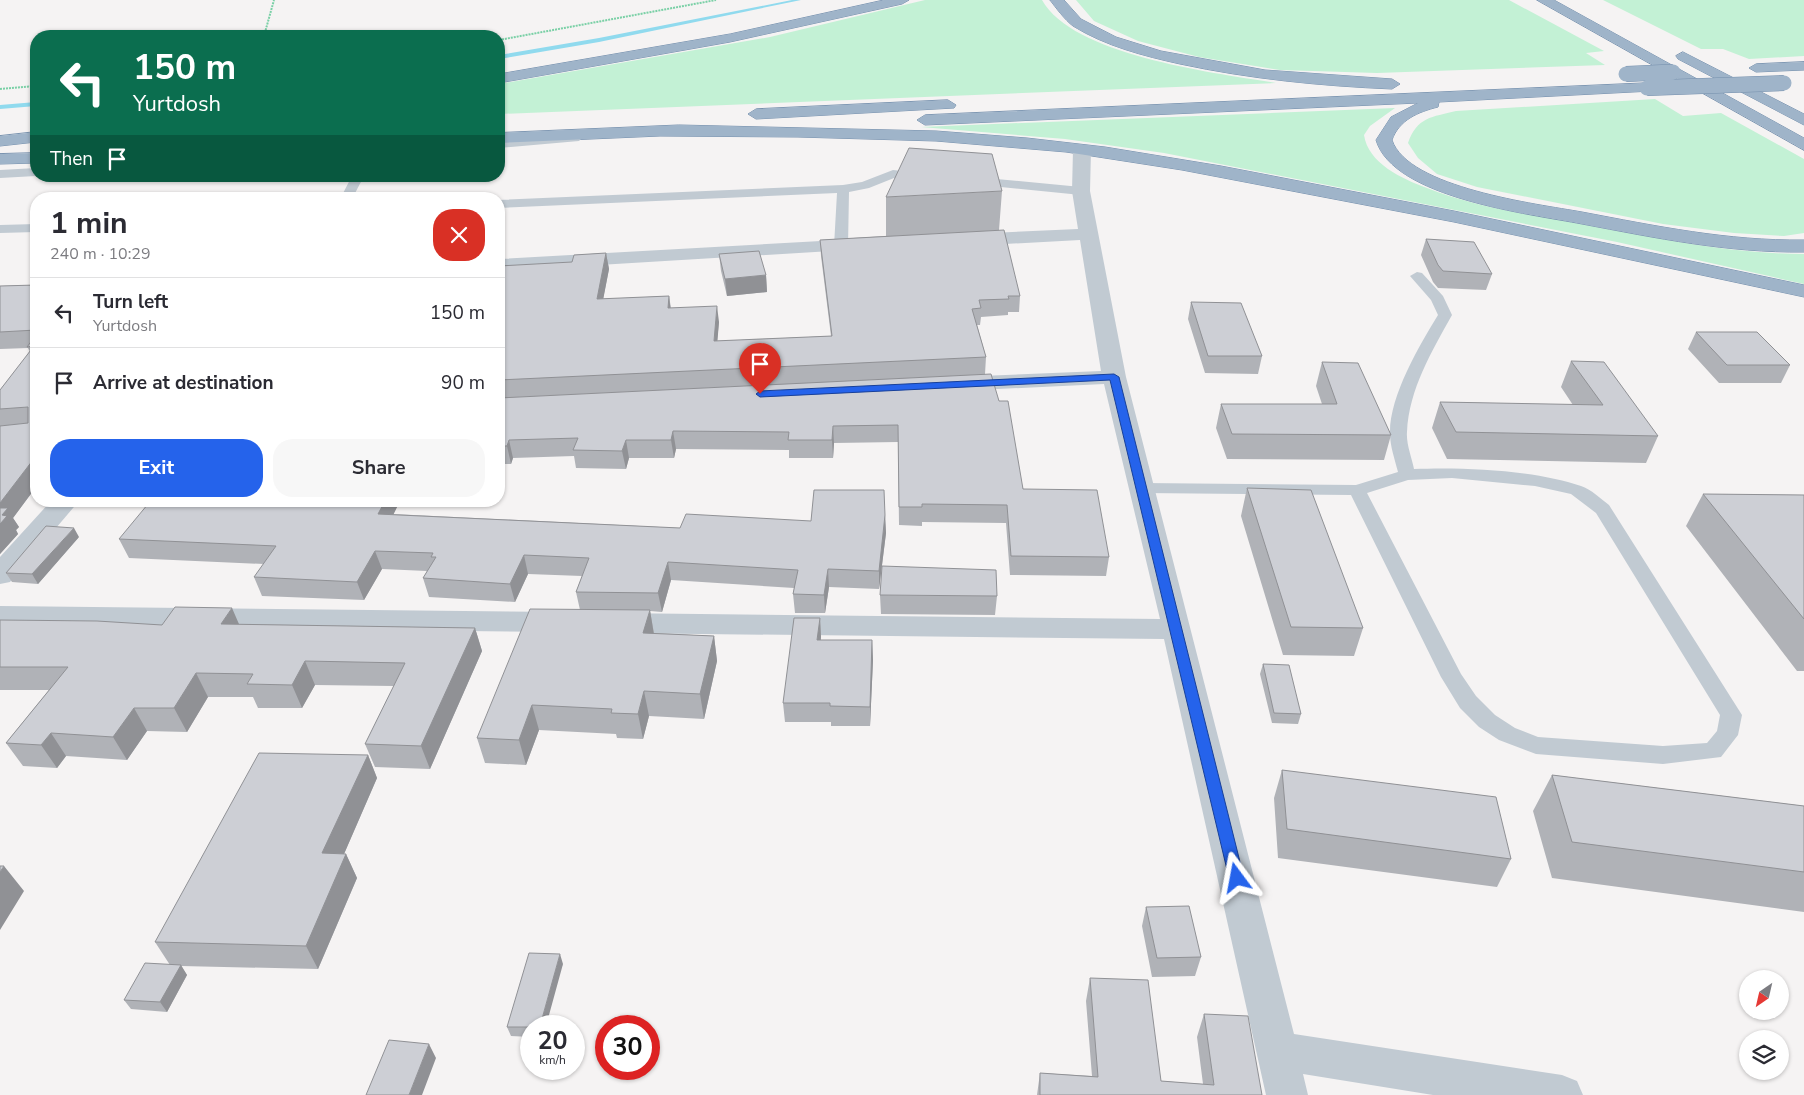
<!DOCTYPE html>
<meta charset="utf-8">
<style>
body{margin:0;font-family:"Nunito Sans",sans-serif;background:#f7f7f7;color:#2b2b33;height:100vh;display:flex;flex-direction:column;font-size:19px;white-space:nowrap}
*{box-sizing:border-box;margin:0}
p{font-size:16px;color:#7c7c81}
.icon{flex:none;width:28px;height:28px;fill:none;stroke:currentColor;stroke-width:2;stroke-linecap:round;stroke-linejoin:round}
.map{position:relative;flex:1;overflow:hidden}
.drawer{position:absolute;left:30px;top:192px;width:475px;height:315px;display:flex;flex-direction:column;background:#fff;border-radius:20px;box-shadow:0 1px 4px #0004}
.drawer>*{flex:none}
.guide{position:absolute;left:30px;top:30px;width:475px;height:152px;border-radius:20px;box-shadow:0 1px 4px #0004;background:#0b6e4f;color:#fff;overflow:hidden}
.needle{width:32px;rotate:214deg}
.controls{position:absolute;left:1739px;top:970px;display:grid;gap:10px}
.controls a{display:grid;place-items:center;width:50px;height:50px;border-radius:50%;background:#fff;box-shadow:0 1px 4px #0004;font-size:25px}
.speed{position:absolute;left:520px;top:1015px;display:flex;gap:10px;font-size:25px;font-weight:700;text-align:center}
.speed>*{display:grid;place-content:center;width:65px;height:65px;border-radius:50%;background:#fff;box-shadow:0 1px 4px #0004;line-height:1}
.speed small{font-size:12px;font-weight:400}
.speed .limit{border:8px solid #d22;background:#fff;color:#111}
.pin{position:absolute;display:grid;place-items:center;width:42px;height:42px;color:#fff;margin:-51px -21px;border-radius:50% 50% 50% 0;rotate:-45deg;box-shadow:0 0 5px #0007}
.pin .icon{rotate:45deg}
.me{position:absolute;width:55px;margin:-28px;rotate:347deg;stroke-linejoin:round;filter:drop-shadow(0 0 4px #0008)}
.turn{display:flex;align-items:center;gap:18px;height:105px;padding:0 20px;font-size:22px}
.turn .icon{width:65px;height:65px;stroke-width:2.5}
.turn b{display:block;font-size:35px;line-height:42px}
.then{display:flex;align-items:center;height:48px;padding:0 20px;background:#0003;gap:10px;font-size:19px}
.round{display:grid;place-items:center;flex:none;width:52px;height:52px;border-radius:20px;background:#f7f7f7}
.headline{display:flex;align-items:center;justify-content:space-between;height:85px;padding:0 20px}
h1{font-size:30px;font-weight:700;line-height:38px}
.primary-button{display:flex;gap:10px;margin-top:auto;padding:10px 20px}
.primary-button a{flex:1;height:58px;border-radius:20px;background:#2563eb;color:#fff;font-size:20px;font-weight:700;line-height:58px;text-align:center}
.primary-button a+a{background:#f7f7f7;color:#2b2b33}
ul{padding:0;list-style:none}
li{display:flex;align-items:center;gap:15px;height:70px;padding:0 20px;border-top:1px solid #e1e1e2}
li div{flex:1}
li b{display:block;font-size:19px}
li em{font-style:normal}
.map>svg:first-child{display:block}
.green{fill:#c3f1d5}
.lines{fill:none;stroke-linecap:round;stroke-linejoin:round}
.stream{fill:#90daee;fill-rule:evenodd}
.trunk-casing{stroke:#7690ad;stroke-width:1}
.path{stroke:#7ad0a6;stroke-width:2;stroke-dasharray:2 1;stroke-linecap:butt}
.service{fill:#c1cad2;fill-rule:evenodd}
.minor{fill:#c1cad2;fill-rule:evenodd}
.trunk{fill:#9fb4c9;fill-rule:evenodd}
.trunk-bridge-casing{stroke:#7690ad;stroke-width:16;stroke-linecap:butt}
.trunk-bridge{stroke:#9fb4c9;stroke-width:15}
.wall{fill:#b0b2b7}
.shaded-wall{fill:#909195}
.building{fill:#cdcfd5;stroke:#909195}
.route{fill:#2563eb;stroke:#184099}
</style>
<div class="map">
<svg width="1804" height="1095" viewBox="0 0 1804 1095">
<rect width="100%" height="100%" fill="#f5f3f3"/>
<!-- green -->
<path class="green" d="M 925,0 L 1042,0 C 1073,56 1216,73 1276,83 L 499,114 L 499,84 L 770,37 Z
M 1076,0 L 1509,0 L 1604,51 L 1586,53 L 1605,65 L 1377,73 L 1280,70 L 1199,57 L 1138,41 L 1094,21 Z
M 1603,0 L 1804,0 L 1804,56 L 1749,59 L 1723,49 L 1701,49 Z
M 1655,99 L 1683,116 L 1721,113 L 1804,159 L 1804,233 L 1784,236 L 1734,233 L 1663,224 L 1477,187 L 1437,174 L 1418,158 L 1408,143 C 1417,117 1432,117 1456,111 Z
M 1395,108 L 1370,126 L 1364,135 C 1368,163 1402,179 1427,188 C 1477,208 1534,215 1586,225 C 1657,238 1731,254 1804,254 L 1804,284 L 1617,242 L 1164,153 L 1065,139 L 921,127 Z"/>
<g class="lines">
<!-- stream -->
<path class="stream" d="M 792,0 L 801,0 L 599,42 L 499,59 L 499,55 L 599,38 Z
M 36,102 L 36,106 L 0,109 L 0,105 Z"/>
<defs>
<path id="trunk" d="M 884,0 L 909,0 L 902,4 L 730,42 L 499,83 L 499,74 L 730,34 Z
M 1050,0 L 1064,0 L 1081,19 L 1116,37 L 1161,51 L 1265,70 L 1392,79 L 1400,84 L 1392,89 C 1321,86 1250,79 1180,64 C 1144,56 1105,46 1073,26 C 1065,20 1056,8 1050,0 Z
M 1537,0 L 1554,0 L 1804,138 L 1804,150 Z
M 1683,52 L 1804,114 L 1804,125 L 1678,59 L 1676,56 Z
M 1804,62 L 1804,70 L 1756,72 L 1749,68 L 1756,64 Z
M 1647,83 L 1655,88 L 1652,91 L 1439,102 L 1438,107 C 1418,112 1399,120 1392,140 C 1408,188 1537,204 1582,212 C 1656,226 1728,241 1804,240 L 1804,252 C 1728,253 1656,238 1582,224 C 1530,214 1393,198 1376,140 L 1391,117 L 1418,103 L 925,125 L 917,120 L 925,115 Z
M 948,100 L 956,105 L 954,108 L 756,119 L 748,114 L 756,109 Z
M 679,125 L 936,131 L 1027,138 L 1105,147 L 1221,166 L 1454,211 L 1804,285 L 1804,297 L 1454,222 L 1182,170 L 1066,152 L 936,141 L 798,137 L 660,136 L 499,143 L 499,133 Z
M 36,132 L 36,142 L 0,146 L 0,136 Z
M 36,153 L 36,163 L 0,164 L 0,154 Z"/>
</defs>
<!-- trunk casing -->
<use href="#trunk" class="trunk-casing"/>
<!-- path -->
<path class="path" d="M 264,36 L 274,0
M 499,40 L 716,0
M 0,89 L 36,86"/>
<!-- service -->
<path class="service" d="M 575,136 L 581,139 L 579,141 L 499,148 L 499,142 Z
M 36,168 L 36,176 L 0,178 L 0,170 Z
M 893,170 L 921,173 L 927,177 L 921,181 L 894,178 L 869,188 L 849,192 L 848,246 L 841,250 L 834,246 L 837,193 L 499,208 L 499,200 L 843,185 L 862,182 Z
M 352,176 L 364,176 L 352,199 L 340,199 Z
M 975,177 L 1081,187 L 1087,191 L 1081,195 L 971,184 L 969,181 Z
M 36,224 L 36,232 L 0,233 L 0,225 Z
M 1417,272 L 1422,273 L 1443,296 L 1452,315 C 1432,351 1409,389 1407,432 C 1406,444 1412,458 1414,469 C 1464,467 1534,470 1581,486 C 1591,489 1601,499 1609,505 L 1742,715 L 1738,735 L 1721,757 L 1663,764 L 1536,754 L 1499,740 L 1479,727 L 1460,708 L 1441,677 L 1351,495 L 1143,493 L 1137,492 L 1134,488 L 1137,484 L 1143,483 L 1356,485 L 1398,472 C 1395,460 1390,446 1390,434 C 1389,397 1419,346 1438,315 L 1431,300 L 1410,276 ZM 1452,478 L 1535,486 L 1571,494 L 1596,513 L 1720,715 L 1717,731 L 1707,743 L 1663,746 L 1538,737 L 1515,728 L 1495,715 L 1476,696 L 1461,674 L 1367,493 L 1408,480 Z"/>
<!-- minor -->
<path class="minor" d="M 1082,145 L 1088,146 L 1091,150 L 1090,191 L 1126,377 L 1294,1034 L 1562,1075 L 1577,1081 L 1583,1095 L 1433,1095 L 1303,1074 L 1308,1095 L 1266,1095 L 1164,639 L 614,633 L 604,630 L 599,623 L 604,616 L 614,613 L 1160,619 L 1104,384 L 956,391 L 948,389 L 944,384 L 948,379 L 956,377 L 1101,371 L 1080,240 L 968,246 L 961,244 L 958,240 L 961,236 L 968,234 L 1078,229 L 1072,191 L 1073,150 L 1076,146 Z
M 857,239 L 864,241 L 867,245 L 864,249 L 499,271 L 499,259 Z
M 51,501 L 79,501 L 10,582 L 0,584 L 0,557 Z
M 0,606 L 561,612 L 571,615 L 576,622 L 571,629 L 561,632 L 0,626 Z"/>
<!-- trunk -->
<use href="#trunk" class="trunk"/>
<defs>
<path id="trunk-bridge" d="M 1626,74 L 1673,72
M 1647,88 L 1784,83"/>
</defs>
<!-- trunk-bridge casing -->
<use href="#trunk-bridge" class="trunk-bridge-casing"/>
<!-- trunk-bridge -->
<use href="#trunk-bridge" class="trunk-bridge"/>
</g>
<!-- wall -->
<path class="wall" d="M 1002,191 L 999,230 L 1020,296 L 1019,312 L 1008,312 L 1008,315 L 981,317 L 980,325 L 977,325 L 986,357 L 985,374 L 1023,489 L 1109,557 L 1106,576 L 1010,575 L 1006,523 L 922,522 L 922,526 L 899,525 L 898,442 L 834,443 L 833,458 L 789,458 L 789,450 L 676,449 L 674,458 L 629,458 L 626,469 L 576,468 L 574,456 L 513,458 L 511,464 L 499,464 L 499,266 L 572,262 L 606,253 L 609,269 L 603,299 L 669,296 L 671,308 L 719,322 L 717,341 L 831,336 L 821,256 L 820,240 L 886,236 L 886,197 Z
M 1426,239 L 1492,274 L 1486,290 L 1438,288 L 1433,282 L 1421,255 Z
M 719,254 L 766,275 L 767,292 L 727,296 L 721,271 Z
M 36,285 L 36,487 L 13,518 L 19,527 L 16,530 L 18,534 L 0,554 L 0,390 L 30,352 L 28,348 L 0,349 L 0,286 Z
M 1191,302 L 1262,356 L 1258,374 L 1205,373 L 1188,319 Z
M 1696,332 L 1790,365 L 1781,383 L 1719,383 L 1688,349 Z
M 1571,361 L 1658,436 L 1646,463 L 1447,459 L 1432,428 L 1440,402 L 1573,405 L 1561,387 Z
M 1322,362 L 1391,435 L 1384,460 L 1227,459 L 1216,428 L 1221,404 L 1322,404 L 1316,386 Z
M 1247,488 L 1363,628 L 1354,656 L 1283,655 L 1241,516 Z
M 1703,494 L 1804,495 L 1804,671 L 1797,671 L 1686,526 Z
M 202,501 L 400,501 L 393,514 L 680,528 L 811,521 L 885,515 L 886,533 L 879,589 L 829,587 L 825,613 L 795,613 L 793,594 L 794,588 L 671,580 L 662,612 L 650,611 L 654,633 L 714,636 L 717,661 L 704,719 L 649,716 L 643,739 L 617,738 L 616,734 L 539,730 L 526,765 L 485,763 L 477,738 L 580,610 L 576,592 L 582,576 L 528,574 L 515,602 L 429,597 L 423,578 L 427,571 L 382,569 L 364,600 L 262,596 L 254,577 L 264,564 L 129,558 L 119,539 L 199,506 Z
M 79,537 L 38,584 L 12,582 L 6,573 Z
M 880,595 L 997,596 L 995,615 L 881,614 Z
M 820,618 L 821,640 L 872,640 L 873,660 L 870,726 L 831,726 L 831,722 L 785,722 L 783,703 Z
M 0,620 L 162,625 L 239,624 L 475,628 L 482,651 L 430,769 L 375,767 L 365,744 L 394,686 L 315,685 L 302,708 L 258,708 L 253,697 L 208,697 L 187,732 L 147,731 L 127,760 L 66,756 L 57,768 L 23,766 L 6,743 L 49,690 L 0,690 Z
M 1263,664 L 1301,714 L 1298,724 L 1272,723 L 1260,674 Z
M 368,755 L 377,778 L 344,854 L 346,854 L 357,878 L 318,969 L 181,966 L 187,975 L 167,1012 L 131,1009 L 124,1000 L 170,965 L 155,942 Z
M 1282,770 L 1511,859 L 1497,887 L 1278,858 L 1274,798 Z
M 1552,775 L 1804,806 L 1804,912 L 1552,878 L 1533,811 Z
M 1146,907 L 1201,957 L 1195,976 L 1152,977 L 1142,926 Z
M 563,964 L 531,1026 L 531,1037 L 511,1036 L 507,1027 Z
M 1090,978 L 1161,1081 L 1203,1084 L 1197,1037 L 1204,1014 L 1262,1095 L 1037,1095 L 1040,1073 L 1092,1076 L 1086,1001 Z"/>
<!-- shaded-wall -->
<path class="shaded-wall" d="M 606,253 L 609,269 L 600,316 L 597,299 Z
M 766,275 L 767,292 L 727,296 L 725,279 Z
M 669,296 L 671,313 L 668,308 Z
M 717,306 L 719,322 L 716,358 L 714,341 Z
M 833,426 L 834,443 L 833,458 L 832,440 Z
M 673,431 L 676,449 L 674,458 L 671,440 Z
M 509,440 L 513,458 L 511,464 L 507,446 Z
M 626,440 L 629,458 L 626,469 L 622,451 Z
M 36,456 L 36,487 L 13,518 L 19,527 L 16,530 L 18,534 L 0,554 L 0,503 Z
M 385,501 L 400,501 L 385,532 L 378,514 Z
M 885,515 L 886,533 L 879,589 L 879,571 Z
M 74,528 L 79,537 L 38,584 L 32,574 Z
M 375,551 L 382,569 L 364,600 L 357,582 Z
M 524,555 L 528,574 L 515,602 L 510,584 Z
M 668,562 L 671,580 L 662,612 L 658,593 Z
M 828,569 L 829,587 L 825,613 L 824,595 Z
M 232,608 L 242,631 L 221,624 Z
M 650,610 L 654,635 L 643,633 Z
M 820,618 L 821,637 L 818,659 L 817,640 Z
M 475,628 L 482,651 L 430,769 L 421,746 Z
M 714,636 L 717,661 L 704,719 L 700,694 Z
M 872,640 L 873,660 L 870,726 L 870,707 Z
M 305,661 L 315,685 L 302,708 L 292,685 Z
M 196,673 L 208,697 L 187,732 L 174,708 Z
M 644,691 L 649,716 L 643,739 L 638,714 Z
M 532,705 L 539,730 L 526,765 L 519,740 Z
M 134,708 L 147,731 L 127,760 L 113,737 Z
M 51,733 L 66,756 L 57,768 L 41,745 Z
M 368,755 L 377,778 L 334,877 L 322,853 Z
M 346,854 L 357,878 L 318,969 L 306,946 Z
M 4,866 L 24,891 L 0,930 L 0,872 Z
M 560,954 L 563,964 L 546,1026 L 540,1026 Z
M 181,965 L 187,975 L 167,1012 L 160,1002 Z
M 429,1044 L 436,1058 L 422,1095 L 409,1095 Z"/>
<!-- building -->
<path class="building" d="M 909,148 L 992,154 L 1002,191 L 886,197 Z
M 1004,230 L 1020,296 L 1008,296 L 1009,299 L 979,300 L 981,308 L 972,309 L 986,357 L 499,380 L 499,266 L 572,262 L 574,255 L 606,253 L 597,299 L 669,296 L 668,308 L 717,306 L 714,341 L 832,336 L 820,240 Z
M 1426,239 L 1474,242 L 1492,274 L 1443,271 L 1438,265 Z
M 759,251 L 766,275 L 725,279 L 719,254 Z
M 36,285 L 36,330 L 0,332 L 0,286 Z
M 1191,302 L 1241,303 L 1262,356 L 1208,356 Z
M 1696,332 L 1757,332 L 1790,365 L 1727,365 Z
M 36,335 L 36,456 L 0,503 L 0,426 L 28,423 L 28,407 L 0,409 L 0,390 L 34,346 L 27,347 Z
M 1571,361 L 1604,362 L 1658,436 L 1456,432 L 1440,402 L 1603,405 Z
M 1322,362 L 1358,363 L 1391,435 L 1232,434 L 1221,404 L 1337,404 Z
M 991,374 L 999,401 L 1008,401 L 1023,489 L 1097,490 L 1109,557 L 1011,556 L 1007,505 L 922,504 L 922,507 L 899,507 L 898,425 L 833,426 L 832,440 L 788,440 L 789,432 L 673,431 L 671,440 L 626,440 L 622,451 L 573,450 L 578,438 L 509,440 L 507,446 L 499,446 L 499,398 Z
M 1247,488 L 1311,490 L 1363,628 L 1291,627 Z
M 814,490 L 884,490 L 885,515 L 879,571 L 828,569 L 824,595 L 793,594 L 798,570 L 668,562 L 658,593 L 576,592 L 589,558 L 524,555 L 510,584 L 423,578 L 436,557 L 431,557 L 433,553 L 375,551 L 357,582 L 254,577 L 276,546 L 119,539 L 148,504 L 199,506 L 202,501 L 385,501 L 378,514 L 680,528 L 686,514 L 811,521 Z
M 1703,494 L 1804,495 L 1804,619 Z
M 0,508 L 8,508 L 2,515 L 7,516 L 0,524 Z
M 46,526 L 74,528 L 32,574 L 6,573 Z
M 882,566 L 996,570 L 997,596 L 880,595 Z
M 175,607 L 232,608 L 221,624 L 475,628 L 421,746 L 365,744 L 405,663 L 305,661 L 292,685 L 247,684 L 253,674 L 196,673 L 174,708 L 134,708 L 113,737 L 51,733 L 41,745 L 6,743 L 68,667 L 0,667 L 0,620 L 97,621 L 162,625 Z
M 530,609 L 650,610 L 643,633 L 714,636 L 700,694 L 644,691 L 638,714 L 611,713 L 612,709 L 532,705 L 519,740 L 477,738 Z
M 794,618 L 820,618 L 817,640 L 872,640 L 870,707 L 830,706 L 830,703 L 783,703 Z
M 1263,664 L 1289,665 L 1301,714 L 1274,713 Z
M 259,753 L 368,755 L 322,853 L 346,854 L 306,946 L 155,942 Z
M 1282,770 L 1496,797 L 1511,859 L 1287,829 Z
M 1552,775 L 1804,806 L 1804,872 L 1572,842 Z
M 0,866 L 4,866 L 0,872 Z
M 1189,906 L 1201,957 L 1157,958 L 1146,907 Z
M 529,953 L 560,954 L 540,1026 L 531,1026 L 531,1027 L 507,1027 Z
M 145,963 L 181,965 L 160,1002 L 124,1000 Z
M 1090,978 L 1148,980 L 1161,1081 L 1214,1085 L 1204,1014 L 1248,1016 L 1262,1095 L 1040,1095 L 1040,1073 L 1098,1077 Z
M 389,1040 L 429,1044 L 409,1095 L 366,1095 Z"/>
<!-- route -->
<path class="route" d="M 1114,374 L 1119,377 L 1244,878 L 1242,883 L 1237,884 L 1231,883 L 1229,878 L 1110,380 L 760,397 L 756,394 L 760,391 Z"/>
</svg>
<div class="controls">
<a><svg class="needle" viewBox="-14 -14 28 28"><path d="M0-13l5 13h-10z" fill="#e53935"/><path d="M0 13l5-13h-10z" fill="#7c7c81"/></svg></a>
<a><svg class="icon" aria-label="layers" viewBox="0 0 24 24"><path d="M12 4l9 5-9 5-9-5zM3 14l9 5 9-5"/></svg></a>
</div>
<div class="speed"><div>20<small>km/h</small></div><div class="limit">30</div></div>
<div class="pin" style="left:760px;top:394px;background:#d93025"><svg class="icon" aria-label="arrive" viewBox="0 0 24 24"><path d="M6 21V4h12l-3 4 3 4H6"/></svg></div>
<svg class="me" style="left:1237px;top:878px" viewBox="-20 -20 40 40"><path d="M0-17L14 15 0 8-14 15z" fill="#2563eb" stroke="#fff" stroke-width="4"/></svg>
<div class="guide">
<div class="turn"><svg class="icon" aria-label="left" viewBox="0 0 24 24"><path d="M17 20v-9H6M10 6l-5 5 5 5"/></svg><div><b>150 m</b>Yurtdosh</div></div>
<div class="then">Then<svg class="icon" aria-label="arrive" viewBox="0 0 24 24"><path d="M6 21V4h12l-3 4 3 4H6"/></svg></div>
</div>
<section class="drawer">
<div class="headline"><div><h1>1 min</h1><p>240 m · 10:29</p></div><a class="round" style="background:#d93025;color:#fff"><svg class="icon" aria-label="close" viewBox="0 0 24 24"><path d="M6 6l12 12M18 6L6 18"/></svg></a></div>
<ul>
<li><svg class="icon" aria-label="left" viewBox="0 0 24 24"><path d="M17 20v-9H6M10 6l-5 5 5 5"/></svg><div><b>Turn left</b><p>Yurtdosh</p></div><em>150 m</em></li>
<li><svg class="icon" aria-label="arrive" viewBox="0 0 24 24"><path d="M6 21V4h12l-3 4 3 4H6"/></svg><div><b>Arrive at destination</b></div><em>90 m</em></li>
</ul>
<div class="primary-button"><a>Exit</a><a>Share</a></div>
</section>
</div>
